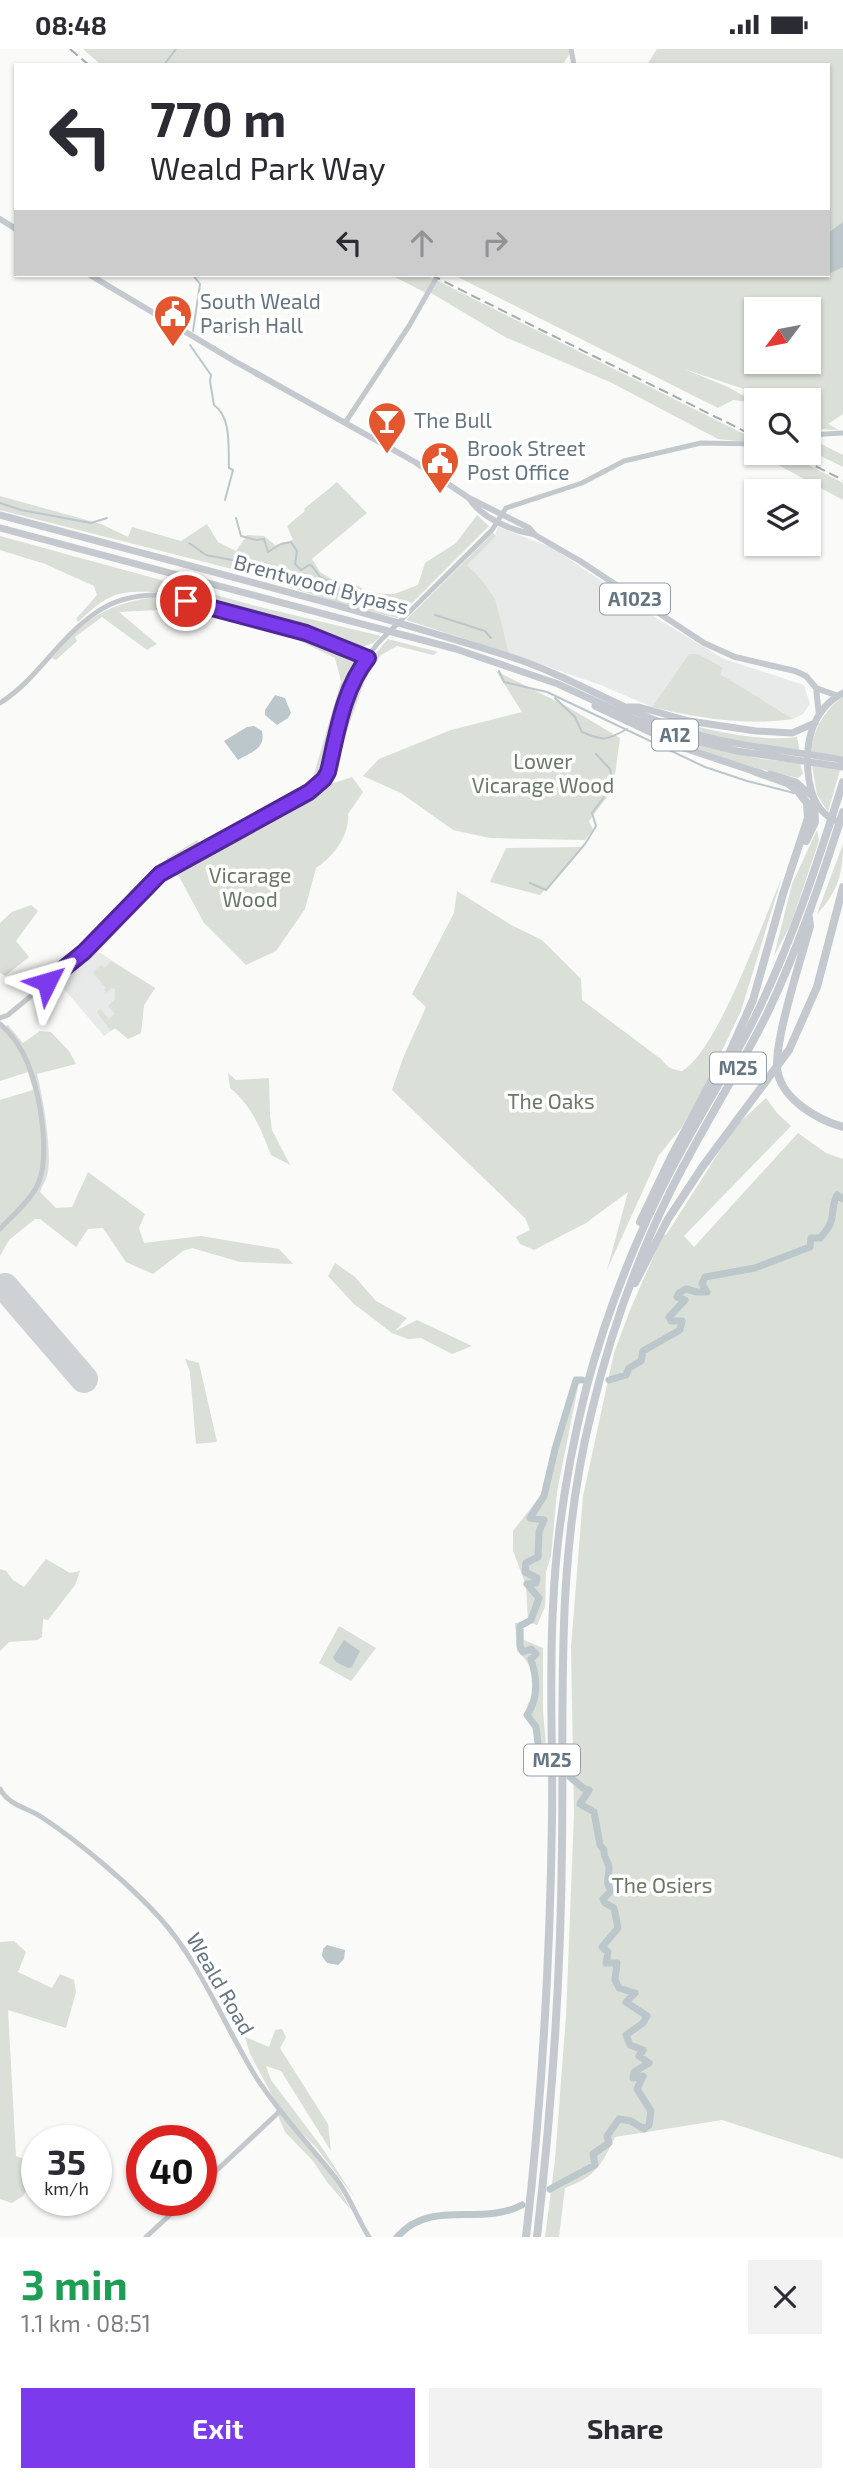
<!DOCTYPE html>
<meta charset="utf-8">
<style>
body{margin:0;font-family:"Exo 2",sans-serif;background:#f2f2f3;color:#2b2b33;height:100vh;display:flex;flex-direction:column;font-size:26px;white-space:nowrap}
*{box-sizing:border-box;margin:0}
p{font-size:23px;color:#7c7c81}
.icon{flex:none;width:38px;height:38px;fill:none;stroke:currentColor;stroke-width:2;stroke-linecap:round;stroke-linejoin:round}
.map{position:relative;height:2188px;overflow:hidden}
.sheet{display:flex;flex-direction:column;background:#fff;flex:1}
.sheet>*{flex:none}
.guide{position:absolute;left:14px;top:14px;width:816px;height:214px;border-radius:0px;box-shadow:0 2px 5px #0004;background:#fff;color:#2b2b33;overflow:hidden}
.needle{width:46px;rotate:238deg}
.tools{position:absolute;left:744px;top:248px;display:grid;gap:14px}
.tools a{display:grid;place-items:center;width:77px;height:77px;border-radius:0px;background:#fff;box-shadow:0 2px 5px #0004;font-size:35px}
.speed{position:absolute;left:21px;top:2076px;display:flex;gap:14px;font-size:35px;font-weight:700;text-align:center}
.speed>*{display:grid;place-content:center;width:91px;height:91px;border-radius:50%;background:#fff;box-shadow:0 2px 5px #0004;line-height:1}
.speed small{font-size:18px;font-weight:400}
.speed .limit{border:10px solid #d22;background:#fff;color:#111}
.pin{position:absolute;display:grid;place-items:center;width:60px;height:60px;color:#fff;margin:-30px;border:4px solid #fff;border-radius:50%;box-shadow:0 2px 7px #0007}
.me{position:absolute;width:77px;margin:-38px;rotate:50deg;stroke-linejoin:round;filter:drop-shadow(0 0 5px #0008)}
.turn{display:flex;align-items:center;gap:24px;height:147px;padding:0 21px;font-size:32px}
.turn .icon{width:91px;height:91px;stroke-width:2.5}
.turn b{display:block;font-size:49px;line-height:60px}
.lanes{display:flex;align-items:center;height:66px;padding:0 21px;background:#0003;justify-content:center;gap:35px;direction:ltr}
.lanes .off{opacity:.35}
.round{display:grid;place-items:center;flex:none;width:74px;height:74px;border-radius:0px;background:#f2f2f3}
.overview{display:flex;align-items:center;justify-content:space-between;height:119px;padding:0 21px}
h1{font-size:42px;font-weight:700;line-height:52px;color:#1e9e55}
.primary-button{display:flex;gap:14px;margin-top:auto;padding:14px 21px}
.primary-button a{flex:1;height:80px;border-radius:0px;background:#7c3aed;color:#fff;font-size:28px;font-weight:700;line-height:80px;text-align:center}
.primary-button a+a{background:#f2f2f3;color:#2b2b33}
.status{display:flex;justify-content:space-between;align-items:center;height:49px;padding:0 35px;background:#fff;direction:ltr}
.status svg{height:19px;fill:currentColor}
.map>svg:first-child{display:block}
.built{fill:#e8e9e9}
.green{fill:#dadfd7;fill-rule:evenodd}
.water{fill:#bbc7cb}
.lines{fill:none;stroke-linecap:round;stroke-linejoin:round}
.stream{stroke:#bbc7cb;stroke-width:2}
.river{stroke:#bbc7cb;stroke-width:7}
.runway{stroke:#ced2d4;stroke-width:28}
.tertiary{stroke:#c3c8cc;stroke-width:5}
.primary{stroke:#c3c9ce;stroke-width:6}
.trunk{stroke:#c3c9ce;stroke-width:7}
.motorway{stroke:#c3c9ce;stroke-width:8}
.rail{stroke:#a2aab0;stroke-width:2;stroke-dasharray:10 5;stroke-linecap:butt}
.route-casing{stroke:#51269a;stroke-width:18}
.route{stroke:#7c3aed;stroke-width:12}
.labels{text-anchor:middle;stroke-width:7;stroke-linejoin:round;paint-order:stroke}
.shield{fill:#fff;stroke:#939fa8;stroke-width:2}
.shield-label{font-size:19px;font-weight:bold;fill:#657683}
.poi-label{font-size:21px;fill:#657683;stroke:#fff;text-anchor:start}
.street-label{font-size:21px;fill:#657683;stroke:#fff}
.park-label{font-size:21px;fill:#687a64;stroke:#fff}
</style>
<div class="status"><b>08:48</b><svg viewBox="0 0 49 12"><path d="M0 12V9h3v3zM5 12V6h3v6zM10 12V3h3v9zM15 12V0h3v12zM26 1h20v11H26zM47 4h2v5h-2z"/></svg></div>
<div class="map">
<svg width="843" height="2188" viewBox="0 0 843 2188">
<rect width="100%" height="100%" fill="#fafaf8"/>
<!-- built -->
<path class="built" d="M 498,478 L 553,499 L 656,569 L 724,610 L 804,636 L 810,655 L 803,665 L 793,670 L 719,625 L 722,620 L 689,605 L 652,658 L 603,637 L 509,604 L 504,585 L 466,516 L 495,487 Z
M 91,898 L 155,939 L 144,956 L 141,984 L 128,990 L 115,979 L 104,987 L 54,928 Z"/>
<!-- green -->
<path class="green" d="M 83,0 L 573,0 L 562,16 L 101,16 Z
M 657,0 L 843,0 L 843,365 L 828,375 L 839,381 L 814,380 L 813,376 L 809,374 L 808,352 L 769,352 L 768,348 L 684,320 L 728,338 L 756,354 L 733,351 L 718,359 L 454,226 L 828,226 L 828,16 L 647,16 ZM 756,261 L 808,261 L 808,313 L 756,313 Z
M 391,226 L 426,226 L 756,391 L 747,393 L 718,390 L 612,334 L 505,288 L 431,244 L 426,244 Z
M 809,389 L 843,406 L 843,418 L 809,401 Z
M 756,404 L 786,404 L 843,434 L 843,451 Z
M 337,433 L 367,464 L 312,510 L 320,523 L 351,542 L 356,536 L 363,540 L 363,544 L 394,545 L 418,536 L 425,514 L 456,494 L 477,466 L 489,477 L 397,569 L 338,554 L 240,522 L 0,461 L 0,447 L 101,475 L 128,488 L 132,478 L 181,492 L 207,475 L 218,493 L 236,502 L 247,486 L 264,487 L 275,496 L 293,491 L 287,477 L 305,462 L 304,460 Z
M 493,484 L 496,487 L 467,516 L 481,530 L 495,550 L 509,604 L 406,571 Z
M 0,487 L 256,557 L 381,587 L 373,594 L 357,600 C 309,578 160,528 113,547 C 100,552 88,564 78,573 L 76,570 L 97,546 L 94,537 L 45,515 L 0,501 Z
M 149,549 C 176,549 349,590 356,612 C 359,622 349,633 346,641 C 340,654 338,669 334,683 C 330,700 327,731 307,738 L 313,729 L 341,632 L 335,609 L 287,586 L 175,560 L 119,563 L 157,595 L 147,601 L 102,568 L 75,588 L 77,592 L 56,611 L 52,609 C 82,574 102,556 149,549 Z
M 388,590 L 438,603 L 433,606 L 397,597 L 381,606 L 365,631 L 330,730 L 325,732 L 357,631 L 363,619 Z
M 689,605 L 698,605 L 723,619 L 720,625 L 793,670 C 746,677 698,669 652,658 Z
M 496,622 L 566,657 L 620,689 L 613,740 L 589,772 L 593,781 L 585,791 L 490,789 L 453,781 L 401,744 L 363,727 L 379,710 L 451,681 L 522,663 Z
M 843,648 L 843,708 L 811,703 C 813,681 825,660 843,648 Z
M 670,671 C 711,681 755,693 797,688 L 800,703 C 755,696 711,689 668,673 Z
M 686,693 L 762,710 L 800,714 L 803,725 L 798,729 L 735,714 L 685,696 Z
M 812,716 L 840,721 L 828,763 L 817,746 Z
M 352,728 L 363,743 L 348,765 C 350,786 333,808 316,819 L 305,860 L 276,902 L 246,916 L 204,874 L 175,820 L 166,810 L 197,791 L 205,799 L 318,736 L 331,735 Z
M 817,781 L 819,792 L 791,875 L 774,907 L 792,835 Z
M 843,795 C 843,824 838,843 817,865 Z
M 583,798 L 540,846 L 490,833 L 506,799 Z
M 782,828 L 741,962 L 698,1052 L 682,1078 L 659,1106 L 607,1221 L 628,1143 L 586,1174 L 534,1201 L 520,1195 L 516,1188 L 530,1181 L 525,1169 L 392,1041 L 403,1009 L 426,958 L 412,945 L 454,864 L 457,842 L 513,877 L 542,891 L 581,930 L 582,951 L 661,1010 C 667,1018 672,1021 682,1022 C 717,1003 764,870 782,828 Z
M 31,856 L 38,862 L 16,892 L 29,908 L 5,927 L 0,924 L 0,874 L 12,863 Z
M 111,912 L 155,939 L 144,956 L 141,984 L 128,990 L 115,979 L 111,982 L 97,963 L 100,960 L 109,970 L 115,965 L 108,957 L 115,950 L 115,940 L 112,939 L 106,944 L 104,941 L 106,939 L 93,923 L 101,916 L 104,919 Z
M 8,976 L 23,994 L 40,982 L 51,983 L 69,1002 L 76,1015 L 37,1025 C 43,1048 53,1105 47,1127 C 45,1132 42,1138 40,1143 L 56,1159 L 72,1158 L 88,1123 L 145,1165 L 139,1179 L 144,1194 L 201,1187 L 279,1200 L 293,1215 L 240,1213 L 192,1199 L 183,1202 L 153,1225 L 126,1213 L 103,1179 L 88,1180 L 76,1198 L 40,1170 L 35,1170 L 9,1191 L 0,1207 L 0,1051 L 33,1041 L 28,1023 L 0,1032 L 0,979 Z
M 228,1024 L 236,1031 L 269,1029 L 270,1066 L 272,1081 L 290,1116 L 271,1106 C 261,1080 252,1057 230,1039 Z
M 766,1049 L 777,1064 L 791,1077 L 684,1187 L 694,1198 L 798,1084 L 826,1104 L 843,1110 L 843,2110 L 722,2071 L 615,2088 C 601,2117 595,2128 565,2139 L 559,2188 L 545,2188 L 555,2111 L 566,1967 L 574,1765 L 571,1599 L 583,1447 L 614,1304 L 630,1261 L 663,1186 L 666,1186 L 735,1078 Z
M 335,1214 L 355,1228 L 376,1252 L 407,1269 L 395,1282 L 417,1271 L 472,1297 L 452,1305 L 421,1289 L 408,1290 L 392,1284 L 354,1255 L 328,1227 Z
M 185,1310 L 199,1314 L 217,1393 L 196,1395 L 190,1323 Z
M 579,1333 L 557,1443 L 551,1507 L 546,1523 L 545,1558 L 537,1576 L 528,1573 L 526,1536 L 513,1502 L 513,1482 L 544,1442 L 555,1391 L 572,1339 Z
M 46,1510 L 70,1524 L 80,1522 L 75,1536 L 48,1571 L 43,1570 L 42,1588 L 37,1591 L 9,1593 L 0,1602 L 0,1520 L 6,1522 L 13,1531 L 24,1538 Z
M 523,1573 L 524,1591 L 543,1599 L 543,1662 L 548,1718 L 539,1704 L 539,1691 L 525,1667 L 528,1654 L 536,1644 C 534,1626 531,1614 517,1602 L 515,1574 Z
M 339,1577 L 376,1599 L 351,1632 L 319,1614 Z
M 14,1892 L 26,1903 L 18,1923 L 52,1939 L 60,1925 L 74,1931 L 76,1943 L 66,1979 L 8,1961 L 16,2107 L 28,2111 L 36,2126 L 23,2147 L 12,2154 L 0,2150 L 0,1893 Z
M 282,1980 L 286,1988 L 280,1999 L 328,2075 L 331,2102 L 281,2022 L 266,2017 L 271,2031 L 323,2100 L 355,2149 L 315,2097 L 286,2069 L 333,2128 L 351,2161 L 327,2133 L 313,2112 L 285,2083 L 275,2059 L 281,2063 L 250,2005 L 245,1988 L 269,1998 L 275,1981 Z"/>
<!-- water -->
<path class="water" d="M 843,173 L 843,218 L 828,225 L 828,184 Z
M 275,646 L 285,649 L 291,664 L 288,669 L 277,676 L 265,666 L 265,661 Z
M 254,677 L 262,682 C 266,700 251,703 238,711 L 224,692 L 247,678 Z
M 344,1591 L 360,1602 L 352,1618 L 348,1619 L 336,1613 L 333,1608 Z
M 327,1896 L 345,1901 L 344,1910 L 338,1916 L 327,1914 L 322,1907 L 323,1900 Z"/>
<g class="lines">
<!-- stream -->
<path class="stream" d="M 164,16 L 176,0
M 193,226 L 200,235 L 193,282
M 190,296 L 211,326 L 210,332 L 214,356 C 232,368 228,400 229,419 L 233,421 L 225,451
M 0,454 L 21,461 L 91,474 L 107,469
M 236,469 L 241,487 L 256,491 L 264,490 L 268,503 L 281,495 L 291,493 L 297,502 L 295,515 L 301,521 L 309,516 L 312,517 L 320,528 L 337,536 L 341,545
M 189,494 L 206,506 L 284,521 L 360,555 L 390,559
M 435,566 L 485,582 L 491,589
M 499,622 L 504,633 L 547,643 L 705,718 L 747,732 L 794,744
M 555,649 L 575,668 L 582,683 C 603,692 606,692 627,680
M 530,834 L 546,841 L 585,795 L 596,777 L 592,764 L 613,736 L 610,720 L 596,705"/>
<!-- river -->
<path class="river" d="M 609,1331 L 626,1326 L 629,1319 L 641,1312 L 643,1302 L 680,1281 L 682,1272 L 671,1272 L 669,1268 L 685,1251 L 677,1248 L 679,1244 L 686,1240 L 697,1243 L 707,1243 L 702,1235 L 705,1228 L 755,1219 L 810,1198 L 811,1189 L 820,1189 C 839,1169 828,1165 837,1146 L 843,1150
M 545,1714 L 540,1711 L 536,1678 L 527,1666 C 539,1649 537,1629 531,1610 L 536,1605 L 531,1600 L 523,1603 L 520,1597 L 520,1577 L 531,1571 L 539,1549 L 527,1535 L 536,1534 L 537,1529 L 525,1523 L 526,1514 L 538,1508 L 539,1483 L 544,1471 L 530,1469 L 544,1447 L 555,1400 L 576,1331 L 582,1331
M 550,2140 L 595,2116 L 593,2105 L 609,2094 L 607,2087 L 619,2070 L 631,2072 L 644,2080 L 649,2076 L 651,2062 L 637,2040 L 643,2027 L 633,2029 L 634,2023 L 649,2014 L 639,2007 L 643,2001 L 630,1996 L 626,1986 L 643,1974 L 647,1967 L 626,1953 L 635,1944 L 619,1939 L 615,1931 L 617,1914 L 606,1914 L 608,1903 L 602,1898 L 618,1879 L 614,1859 L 605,1854 L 603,1850 L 611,1842 C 605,1833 609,1829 609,1818 C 608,1811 603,1809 604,1801 L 600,1796 L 594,1763 L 580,1755 L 589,1741 L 583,1739 L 570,1728
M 397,2188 C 432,2149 480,2178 522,2156"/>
<!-- runway -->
<path class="runway" d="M 5,1238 L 84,1330"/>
<!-- tertiary -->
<path class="tertiary" d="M 571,0 L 574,16
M 345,374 L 409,277 L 438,226
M 808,386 L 843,384
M 0,654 C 38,630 59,588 97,563 C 114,551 137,546 158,546 C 175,547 193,553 210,558 C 264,571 317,586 367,609
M 0,969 L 8,966 L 84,903 L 160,825 L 309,743 L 324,730 L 328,723 L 349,645 L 358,621 L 378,594 L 492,481 L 506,459 L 582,434 L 624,412 L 701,394 L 756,395
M 0,975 C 13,986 22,1000 28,1015 C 40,1044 52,1111 36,1139 C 28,1154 12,1167 0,1180
M 0,1740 C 9,1757 29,1759 43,1769 C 82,1795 129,1835 160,1869 C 202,1916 223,1975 256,2028 C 279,2064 308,2094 335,2128 C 349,2146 357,2169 369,2188
M 201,2136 L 279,2063
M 146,2188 L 186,2151"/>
<!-- primary -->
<path class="primary" d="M 0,170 L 16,180
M 90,226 L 236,313 L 415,413 L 469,449 L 529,479 L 535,486 L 580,512 L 704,594 L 735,608 L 795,622 L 806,627 L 816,639 L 819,666
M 469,449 C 480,468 512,482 533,485
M 816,639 L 838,647"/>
<!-- trunk -->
<path class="trunk" d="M 0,466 C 170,512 343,555 511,608 C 570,627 623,662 682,681 C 734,698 789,701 843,711
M 0,479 L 456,600 L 558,635 L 636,671 L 688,690 L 737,702 L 843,718
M 595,657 L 684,699 L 759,724
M 628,658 L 639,658 L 689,672 L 756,682 L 792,684 L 815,674
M 770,725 L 796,733 L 813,748
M 834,771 C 818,763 812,748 809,731 C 804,698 810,661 843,644"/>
<!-- motorway -->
<path class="motorway" d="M 806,792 L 815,773 L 814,751
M 809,869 L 810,877 C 802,907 771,1000 778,1025 C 785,1052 818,1071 843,1078
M 724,1016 L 753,951 L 783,845 L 808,769 L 807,754 L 797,741 L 787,734 L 756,723
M 640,1173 L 671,1108 L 723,1010
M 635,1234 L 668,1170 L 703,1117 L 789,1001 L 817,938 L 843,838
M 526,2188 C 542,2050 550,1910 552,1771 C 553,1700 549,1629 553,1558 C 556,1485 568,1412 586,1340 C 606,1265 635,1191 671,1121 C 698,1069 729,1020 755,968 C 792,893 818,813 843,733
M 537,2188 C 552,2057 561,1926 562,1795 C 564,1646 555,1511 591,1365 C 609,1288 636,1212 671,1141 C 701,1081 737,1025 767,965 C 798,900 821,832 843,763"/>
<!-- rail -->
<path class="rail" d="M 70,0 L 89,16
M 431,226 L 756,388
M 789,404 L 843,431"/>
</g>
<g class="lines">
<defs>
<path id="route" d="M 47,933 L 84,903 L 160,825 L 309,743 L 324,730 L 328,723 C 337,685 343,640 368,609 L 306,584 L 186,552"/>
</defs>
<!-- route casing -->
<use href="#route" class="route-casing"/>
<!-- route -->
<use href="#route" class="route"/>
</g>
<!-- icons -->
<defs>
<symbol id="civic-pin" viewBox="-11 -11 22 30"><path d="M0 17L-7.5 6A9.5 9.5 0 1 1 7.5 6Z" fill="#e4572e" stroke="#fff"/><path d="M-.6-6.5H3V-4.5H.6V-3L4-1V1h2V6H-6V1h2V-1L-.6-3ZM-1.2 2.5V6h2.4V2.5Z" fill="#fff"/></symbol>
<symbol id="bar-pin" viewBox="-11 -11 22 30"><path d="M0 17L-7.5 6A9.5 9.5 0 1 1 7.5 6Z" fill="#e4572e" stroke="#fff"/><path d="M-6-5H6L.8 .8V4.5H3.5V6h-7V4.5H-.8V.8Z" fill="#fff"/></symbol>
</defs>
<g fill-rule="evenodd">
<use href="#civic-pin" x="151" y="243" width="44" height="60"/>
<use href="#bar-pin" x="365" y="350" width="44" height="60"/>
<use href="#civic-pin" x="418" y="390" width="44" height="60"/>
</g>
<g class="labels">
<!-- shield labels -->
<g class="shield">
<rect x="600" y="534.5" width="70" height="31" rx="5"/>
<rect x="652" y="670.5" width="46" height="31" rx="5"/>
<rect x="710" y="1003.5" width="56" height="31" rx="5"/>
<rect x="524" y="1695.5" width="56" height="31" rx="5"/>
</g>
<g class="shield-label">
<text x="635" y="557">A1023</text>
<text x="675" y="693">A12</text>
<text x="738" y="1026">M25</text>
<text x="552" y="1718">M25</text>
</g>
<!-- poi labels -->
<g class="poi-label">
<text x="200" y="260">South Weald<tspan x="200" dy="24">Parish Hall</tspan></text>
<text x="414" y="379">The Bull</text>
<text x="467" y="407">Brook Street<tspan x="467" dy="24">Post Office</tspan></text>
</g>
<!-- street labels -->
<g class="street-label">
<text transform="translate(321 536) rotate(15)" y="7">Brentwood Bypass</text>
<text transform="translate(220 1935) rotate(60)" y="7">Weald Road</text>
</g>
<!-- park labels -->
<g class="park-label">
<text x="543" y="720">Lower<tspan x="543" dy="24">Vicarage Wood</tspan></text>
<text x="250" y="834">Vicarage<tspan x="250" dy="24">Wood</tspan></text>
<text x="551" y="1060">The Oaks</text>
<text x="662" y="1844">The Osiers</text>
</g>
</g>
</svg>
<div class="tools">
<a><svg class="needle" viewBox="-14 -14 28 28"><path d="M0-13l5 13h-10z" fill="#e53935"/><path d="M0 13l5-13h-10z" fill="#7c7c81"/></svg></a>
<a><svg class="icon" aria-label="search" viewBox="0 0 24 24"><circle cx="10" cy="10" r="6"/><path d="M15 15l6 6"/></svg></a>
<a><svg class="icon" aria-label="layers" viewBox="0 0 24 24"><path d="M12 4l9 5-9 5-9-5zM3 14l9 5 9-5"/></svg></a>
</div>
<div class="speed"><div>35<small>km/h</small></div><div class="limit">40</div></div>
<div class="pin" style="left:186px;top:552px;background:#d93025"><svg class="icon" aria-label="arrive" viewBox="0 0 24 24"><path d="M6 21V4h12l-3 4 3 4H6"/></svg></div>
<svg class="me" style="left:47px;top:933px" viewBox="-20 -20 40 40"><path d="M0-17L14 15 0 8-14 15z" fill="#7c3aed" stroke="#fff" stroke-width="4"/></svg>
<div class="guide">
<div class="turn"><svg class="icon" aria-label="left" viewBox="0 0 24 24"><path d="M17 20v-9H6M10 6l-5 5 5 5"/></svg><div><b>770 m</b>Weald Park Way</div></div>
<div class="lanes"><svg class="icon" aria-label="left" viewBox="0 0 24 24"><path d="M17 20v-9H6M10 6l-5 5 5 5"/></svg><svg class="icon off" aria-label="ahead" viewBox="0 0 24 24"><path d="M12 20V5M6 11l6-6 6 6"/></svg><svg class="icon off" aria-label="right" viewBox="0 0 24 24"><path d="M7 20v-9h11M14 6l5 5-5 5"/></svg></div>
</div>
</div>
<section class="sheet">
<div class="overview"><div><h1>3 min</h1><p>1.1 km · 08:51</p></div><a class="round"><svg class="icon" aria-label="close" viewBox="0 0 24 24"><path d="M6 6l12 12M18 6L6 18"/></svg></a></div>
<div class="primary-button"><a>Exit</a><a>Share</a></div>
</section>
